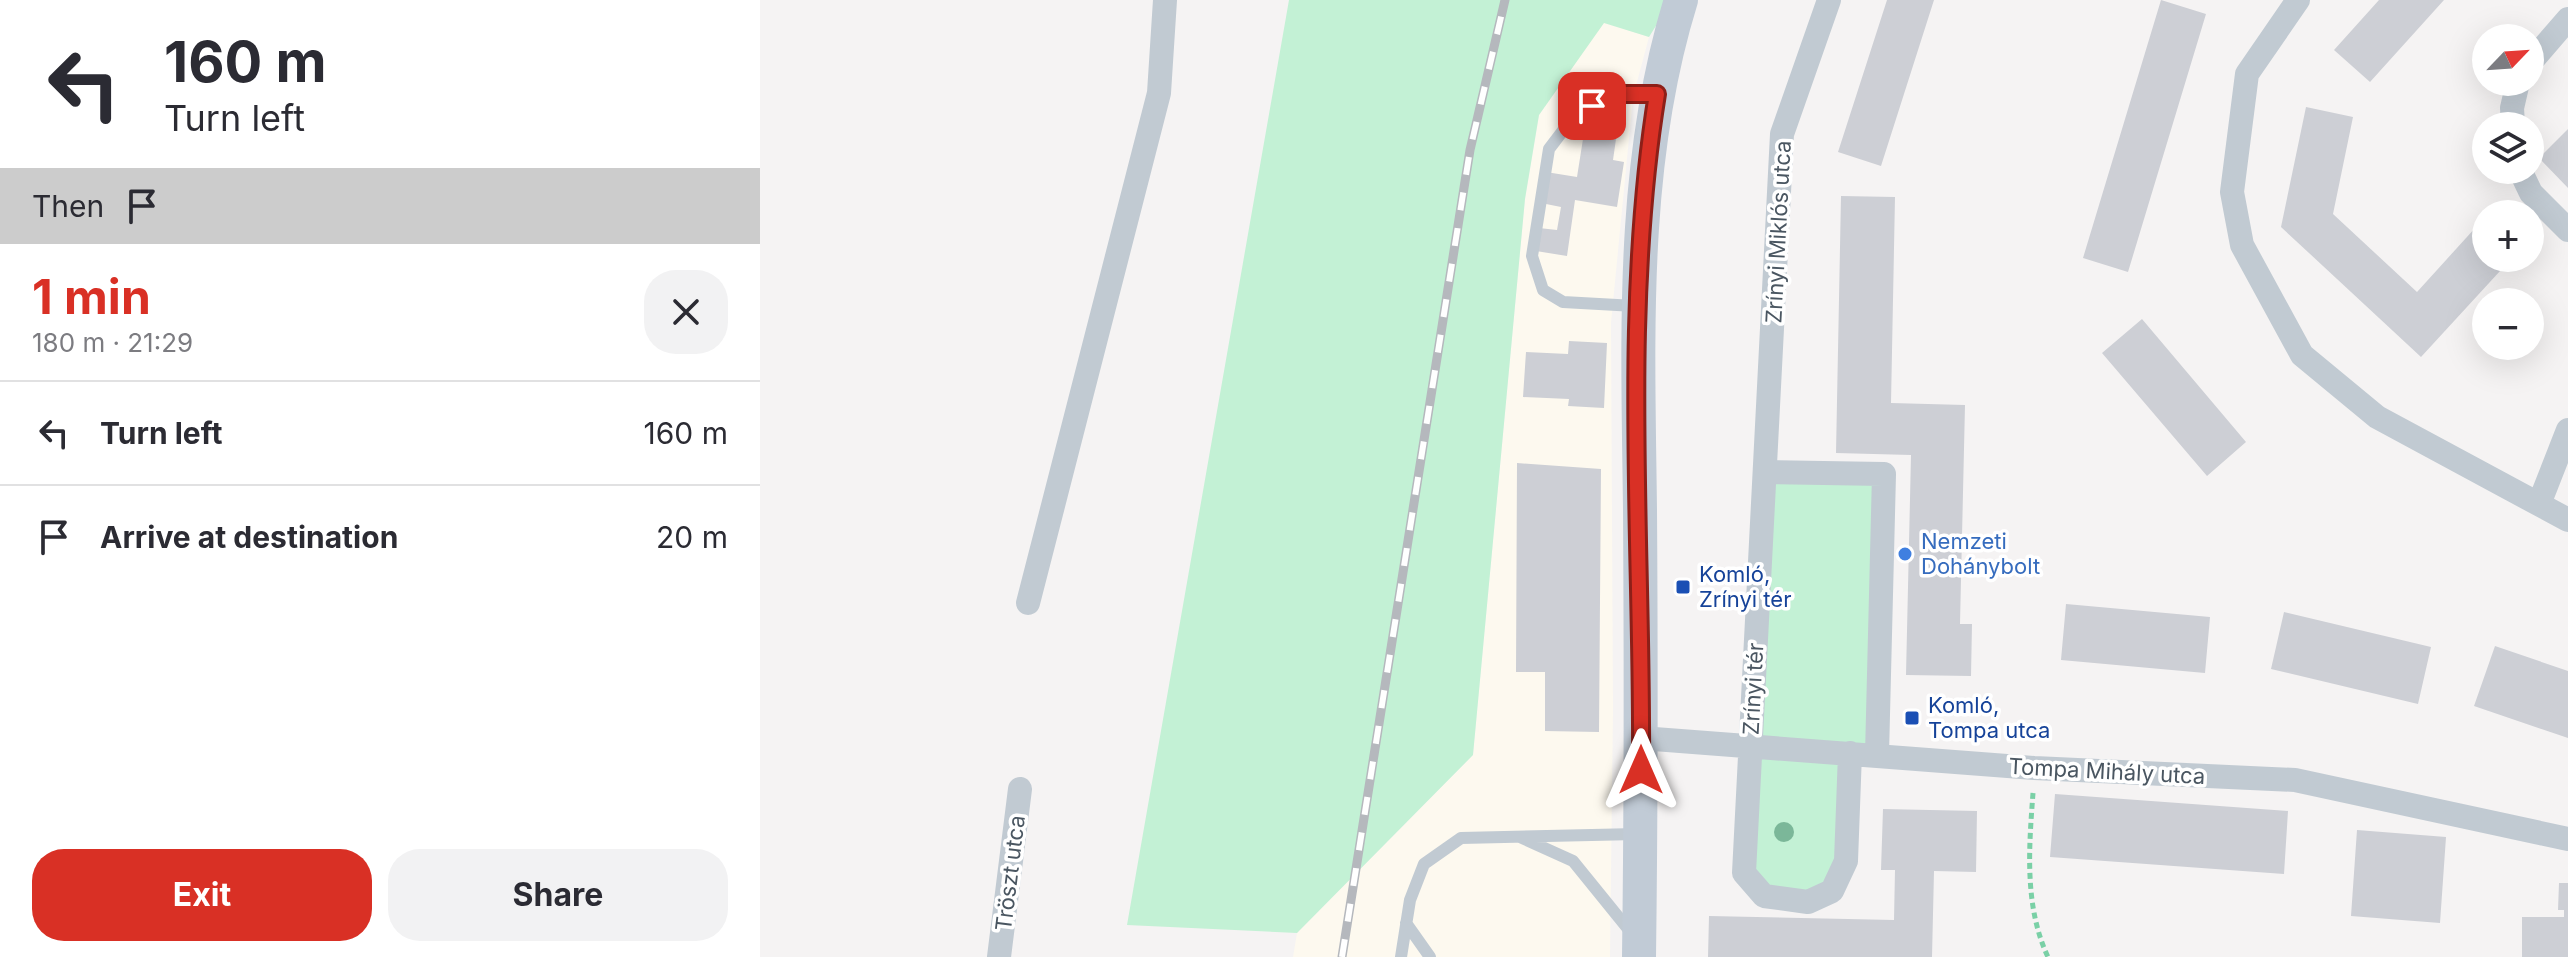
<!DOCTYPE html>
<meta charset="utf-8">
<style>
body{margin:0;font-family:Inter,sans-serif;background:#f2f2f3;color:#2b2b33;height:100vh;display:flex;flex-direction:column;font-size:30px;white-space:nowrap}
*{box-sizing:border-box;margin:0}
p{font-size:26px;color:#7c7c81}
.icon{flex:none;width:44px;height:44px;fill:none;stroke:currentColor;stroke-width:2;stroke-linecap:round;stroke-linejoin:round}
.map{position:relative;flex:1;overflow:hidden}
.panel{display:flex;flex-direction:column;background:#fff;width:760px}
.panel>*{flex:none}
.hud{background:#fff;color:#2b2b33;overflow:hidden}
.needle{width:52px;rotate:65deg}
.buttons{position:absolute;left:1712px;top:24px;display:grid;gap:16px}
.buttons a{display:grid;place-items:center;width:72px;height:72px;border-radius:50%;background:#fff;box-shadow:0 8px 32px #0002;font-size:40px}
.pin{position:absolute;display:grid;place-items:center;width:68px;height:68px;color:#fff;margin:-34px;border-radius:16px;box-shadow:0 4px 12px #0006}
.me{position:absolute;width:88px;margin:-44px;rotate:0deg;stroke-linejoin:round;filter:drop-shadow(0 0 6px #0008)}
.turn{display:flex;align-items:center;gap:28px;height:168px;padding:0 32px;font-size:36px}
.turn .icon{width:104px;height:104px;stroke-width:2.5}
.turn b{display:block;font-size:56px;line-height:68px}
.then{display:flex;align-items:center;height:76px;padding:0 32px;background:#0003;gap:16px;font-size:30px}
.round{display:grid;place-items:center;flex:none;width:84px;height:84px;border-radius:32px;background:#f2f2f3}
.headline{display:flex;align-items:center;justify-content:space-between;height:136px;padding:0 32px}
h1{font-size:48px;font-weight:700;line-height:60px;color:#d93025}
.button{display:flex;gap:16px;margin-top:auto;padding:16px 32px}
.button a{flex:1;height:92px;border-radius:32px;background:#d93025;color:#fff;font-size:32px;font-weight:700;line-height:92px;text-align:center}
.button a+a{background:#f2f2f3;color:#2b2b33}
ul{padding:0;list-style:none}
li{display:flex;align-items:center;gap:24px;height:104px;padding:0 32px;border-top:2px solid #e1e1e2}
li div{flex:1}
li b{display:block;font-size:30px}
li em{font-style:normal}
main{display:flex;flex:1;min-height:0}
.map>svg:first-child{display:block}
.commercial{fill:#fdf9ef}
.green{fill:#c3f1d5}
.building{fill:#cdcfd5}
.lines{fill:none;stroke-linecap:round;stroke-linejoin:round}
.path{stroke:#7ad0a6;stroke-width:5;stroke-dasharray:6 4;stroke-linecap:butt}
.service{stroke:#c1cad2;stroke-width:12}
.minor{stroke:#c1cad2;stroke-width:24}
.secondary{stroke:#c1cbd6;stroke-width:34}
.rail-casing{stroke:#b5b8bd;stroke-width:9}
.rail{stroke:#fff;stroke-width:6;stroke-dasharray:18;stroke-linecap:butt}
.tree{fill:#7bb799}
.route-casing{stroke:#8d1f18;stroke-width:20}
.route{stroke:#d93025;stroke-width:14}
.shop-dot{fill:#3f7fe0;stroke:#fff;stroke-width:3}
.transit-dot{fill:#1a4fb4;stroke:#fff;stroke-width:3}
.labels{text-anchor:middle;stroke-width:7;stroke-linejoin:round;paint-order:stroke}
.street-label{font-size:22px;fill:#4a5661;stroke:#fff}
.shop-label{font-size:22px;fill:#366cbe;stroke:#fff;text-anchor:start}
.transit-label{font-size:22px;fill:#164399;stroke:#fff;text-anchor:start}
</style>
<main>
<section class="panel">
<div class="hud">
<div class="turn"><svg class="icon" aria-label="left" viewBox="0 0 24 24"><path d="M17 20v-9H6M10 6l-5 5 5 5"/></svg><div><b>160 m</b>Turn left</div></div>
<div class="then">Then<svg class="icon" aria-label="arrive" viewBox="0 0 24 24"><path d="M6 21V4h12l-3 4 3 4H6"/></svg></div>
</div>
<div class="headline"><div><h1>1 min</h1><p>180 m · 21:29</p></div><a class="round"><svg class="icon" aria-label="close" viewBox="0 0 24 24"><path d="M6 6l12 12M18 6L6 18"/></svg></a></div>
<ul>
<li><svg class="icon" aria-label="left" viewBox="0 0 24 24"><path d="M17 20v-9H6M10 6l-5 5 5 5"/></svg><div><b>Turn left</b></div><em>160 m</em></li>
<li><svg class="icon" aria-label="arrive" viewBox="0 0 24 24"><path d="M6 21V4h12l-3 4 3 4H6"/></svg><div><b>Arrive at destination</b></div><em>20 m</em></li>
</ul>
<div class="button"><a>Exit</a><a>Share</a></div>
</section>
<div class="map">
<svg width="1808" height="957" viewBox="0 0 1808 957">
<rect width="100%" height="100%" fill="#f5f3f3"/>
<!-- commercial -->
<path class="commercial" d="M 844,22 L 889,37 L 873,97 L 851,323 L 853,710 L 850,957 L 533,957 L 537,933 L 713,755 L 765,199 L 779,115 Z"/>
<!-- green -->
<path class="green" d="M 529,0 L 912,0 L 889,37 L 844,23 L 779,115 L 765,199 L 713,755 L 537,933 L 367,925 Z
M 1005,472 L 1124,474 L 1117,755 L 1090,753 L 1072,891 L 1026,901 L 984,873 Z"/>
<!-- building -->
<path class="building" d="M 1127,0 L 1174,0 L 1121,166 L 1078,152 Z
M 1401,0 L 1446,14 L 1368,272 L 1323,258 Z
M 1619,0 L 1684,0 L 1610,82 L 1574,50 Z
M 1546,107 L 1593,117 L 1573,214 L 1657,292 L 1726,216 L 1726,258 L 1752,258 L 1661,357 L 1521,227 Z
M 826,120 L 858,125 L 853,160 L 864,162 L 857,207 L 815,200 L 807,256 L 776,251 L 779,228 L 797,230 L 801,207 L 781,203 L 786,172 L 817,177 Z
M 1808,129 L 1808,188 L 1779,158 Z
M 1081,196 L 1135,197 L 1131,403 L 1205,405 L 1200,624 L 1212,624 L 1211,676 L 1146,675 L 1151,455 L 1076,453 Z
M 1382,319 L 1486,442 L 1447,476 L 1342,353 Z
M 809,341 L 847,343 L 844,408 L 808,406 L 809,399 L 763,397 L 766,352 L 808,354 Z
M 757,463 L 841,469 L 839,732 L 785,731 L 785,672 L 756,672 Z
M 1306,604 L 1450,617 L 1445,673 L 1301,660 Z
M 1524,612 L 1671,647 L 1658,704 L 1511,669 Z
M 1735,646 L 1808,671 L 1808,738 L 1714,706 Z
M 1295,794 L 1528,811 L 1524,874 L 1290,857 Z
M 1123,809 L 1217,811 L 1216,872 L 1174,871 L 1172,957 L 948,957 L 949,916 L 1134,920 L 1135,870 L 1121,870 Z
M 1597,830 L 1686,837 L 1680,923 L 1591,916 Z
M 1799,883 L 1808,883 L 1808,957 L 1762,957 L 1762,917 L 1804,917 L 1804,910 L 1798,910 Z"/>
<g class="lines">
<!-- path -->
<path class="path" d="M 1273,793 C 1269,847 1264,906 1288,957"/>
<!-- service -->
<path class="service" d="M 875,306 L 803,302 L 783,290 L 772,256 L 789,149 L 808,124 L 832,106 L 859,94 L 897,94
M 760,837 L 813,861 L 873,935
M 646,923 L 670,957
M 641,957 L 650,900 L 664,864 L 701,838 L 877,834"/>
<!-- minor -->
<path class="minor" d="M 1069,0 L 1022,134 L 984,873 L 1004,896 L 1048,902 L 1072,891 L 1086,861 L 1090,753
M 1538,0 L 1487,74 L 1472,192 L 1482,245 L 1542,355 L 1617,417 L 1808,520
M 1770,63 L 1808,19
M 1753,126 L 1752,108 L 1758,82
M 1760,170 L 1771,193 L 1808,230
M 1005,472 L 1124,474 L 1117,755
M 1779,504 L 1808,430
M 268,603 L 399,93 L 405,0
M 881,738 L 1274,768 L 1535,780 L 1808,839
M 239,957 L 260,789"/>
<!-- secondary -->
<path class="secondary" d="M 879,957 C 881,808 881,659 880,510 C 878,339 870,164 921,0"/>
<defs>
<path id="rail" d="M 582,957 L 710,150 L 745,0"/>
</defs>
<!-- rail casing -->
<use href="#rail" class="rail-casing"/>
<!-- rail -->
<use href="#rail" class="rail"/>
</g>
<!-- trees -->
<circle class="tree" cx="1024" cy="832" r="10"/>
<g class="lines">
<defs>
<path id="route" d="M 832,106 L 859,94 L 897,94 C 861,316 883,546 881,770"/>
</defs>
<!-- route casing -->
<use href="#route" class="route-casing"/>
<!-- route -->
<use href="#route" class="route"/>
</g>
<!-- markers -->
<circle class="shop-dot" cx="1145" cy="554" r="8"/>
<g class="transit-dot">
<rect x="915" y="579" width="16" height="16" rx="4"/>
<rect x="1144" y="710" width="16" height="16" rx="4"/>
</g>
<g class="labels">
<!-- street labels -->
<g class="street-label">
<text transform="translate(1018 232) rotate(-87)" y="8">Zrínyi Miklós utca</text>
<text transform="translate(993 689) rotate(-87)" y="8">Zrínyi tér</text>
<text transform="translate(1347 771) rotate(3)" y="8">Tompa Mihály utca</text>
<text transform="translate(250 873) rotate(-83)" y="8">Tröszt utca</text>
</g>
<!-- shop labels -->
<g class="shop-label">
<text x="1161" y="549">Nemzeti<tspan x="1161" dy="25">Dohánybolt</tspan></text>
</g>
<!-- transit labels -->
<g class="transit-label">
<text x="939" y="582">Komló,<tspan x="939" dy="25">Zrínyi tér</tspan></text>
<text x="1168" y="713">Komló,<tspan x="1168" dy="25">Tompa utca</tspan></text>
</g>
</g>
</svg>
<div class="buttons">
<a><svg class="needle" viewBox="-14 -14 28 28"><path d="M0-13l5 13h-10z" fill="#e53935"/><path d="M0 13l5-13h-10z" fill="#7c7c81"/></svg></a>
<a><svg class="icon" aria-label="layers" viewBox="0 0 24 24"><path d="M12 4l9 5-9 5-9-5zM3 14l9 5 9-5"/></svg></a>
<a>+</a>
<a>−</a>
</div>
<div class="pin" style="left:832px;top:106px;background:#d93025"><svg class="icon" aria-label="arrive" viewBox="0 0 24 24"><path d="M6 21V4h12l-3 4 3 4H6"/></svg></div>
<svg class="me" style="left:881px;top:770px" viewBox="-20 -20 40 40"><path d="M0-17L14 15 0 8-14 15z" fill="#d93025" stroke="#fff" stroke-width="4"/></svg>
</div>
</main>
